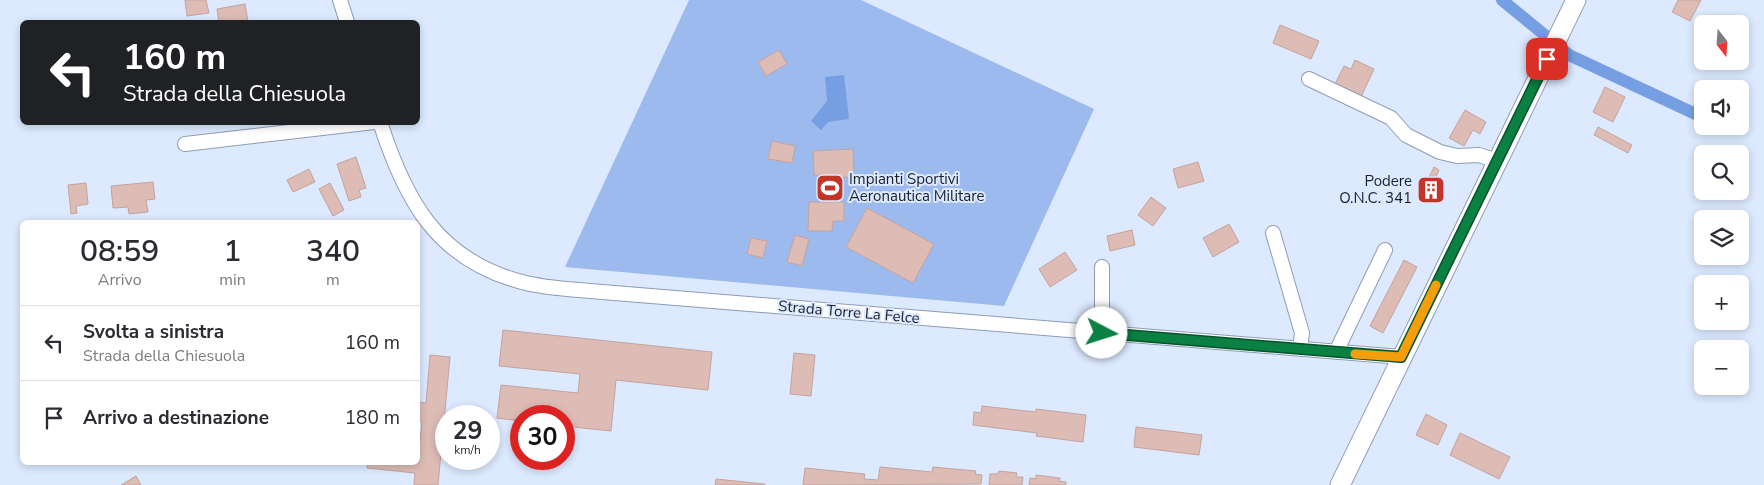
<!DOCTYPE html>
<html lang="it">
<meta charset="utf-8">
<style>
body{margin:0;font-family:"Nunito Sans",sans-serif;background:#f7f7f7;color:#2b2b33;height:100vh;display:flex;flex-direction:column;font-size:19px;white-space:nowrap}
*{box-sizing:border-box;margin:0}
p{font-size:16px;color:#7c7c81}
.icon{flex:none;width:28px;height:28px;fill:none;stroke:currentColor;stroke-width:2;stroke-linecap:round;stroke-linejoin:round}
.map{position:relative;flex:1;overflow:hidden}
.drawer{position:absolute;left:20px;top:220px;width:400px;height:245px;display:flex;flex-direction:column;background:#fff;border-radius:8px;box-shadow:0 2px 8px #0003}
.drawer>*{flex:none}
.guide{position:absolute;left:20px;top:20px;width:400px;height:105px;border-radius:8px;box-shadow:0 2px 8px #0003;background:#202124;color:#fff;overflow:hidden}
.needle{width:32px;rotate:163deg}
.buttons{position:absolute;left:1694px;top:15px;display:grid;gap:10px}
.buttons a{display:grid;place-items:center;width:55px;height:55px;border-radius:8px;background:#fff;box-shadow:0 2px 8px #0003;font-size:25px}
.speed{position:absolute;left:435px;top:405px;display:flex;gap:10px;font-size:25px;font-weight:700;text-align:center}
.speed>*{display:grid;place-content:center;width:65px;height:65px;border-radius:50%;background:#fff;box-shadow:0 2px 8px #0003;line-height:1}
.speed small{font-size:12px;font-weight:400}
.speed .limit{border:8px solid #d22;background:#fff;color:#111}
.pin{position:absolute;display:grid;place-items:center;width:42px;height:42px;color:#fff;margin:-21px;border-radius:10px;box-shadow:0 2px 8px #0006}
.me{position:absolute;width:55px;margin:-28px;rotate:95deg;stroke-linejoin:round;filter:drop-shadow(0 0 4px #0008)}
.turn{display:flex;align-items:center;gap:18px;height:105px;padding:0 20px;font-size:22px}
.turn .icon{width:65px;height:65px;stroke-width:2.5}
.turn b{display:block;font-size:35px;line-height:42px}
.eta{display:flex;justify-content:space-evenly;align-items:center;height:85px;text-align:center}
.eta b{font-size:30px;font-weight:600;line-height:35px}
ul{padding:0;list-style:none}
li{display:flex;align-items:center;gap:15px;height:75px;padding:0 20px;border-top:1px solid #e1e1e2}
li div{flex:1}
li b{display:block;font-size:19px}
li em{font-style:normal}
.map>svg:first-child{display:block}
.green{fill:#9cbaed}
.water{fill:#769fe3}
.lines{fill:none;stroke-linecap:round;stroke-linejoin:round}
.canal{stroke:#769fe3;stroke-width:12}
.building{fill:#ddbcb6;stroke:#c4a39e}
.street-casing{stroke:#8e9db5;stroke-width:16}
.secondary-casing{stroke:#8e9db5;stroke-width:21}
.street{stroke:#fff;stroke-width:14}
.secondary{stroke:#fff;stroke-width:19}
.route-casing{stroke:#07532c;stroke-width:12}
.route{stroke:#0b8043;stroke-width:9}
.slow{stroke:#f59e0b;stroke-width:9}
.labels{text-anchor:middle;stroke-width:4;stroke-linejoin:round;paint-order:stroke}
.poi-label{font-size:15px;fill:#1a2029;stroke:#dce9fe;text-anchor:start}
.street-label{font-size:15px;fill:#1a2029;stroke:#dce9fe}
</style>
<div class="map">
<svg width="1764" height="485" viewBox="0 0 1764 485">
<rect width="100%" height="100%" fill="#dce9fe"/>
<!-- green -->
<path class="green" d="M 689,0 L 861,0 L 1094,109 L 1004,306 L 565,267 Z"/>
<!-- water -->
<path class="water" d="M 844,75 L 849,119 L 828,122 L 821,130 L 811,121 L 827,101 L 825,77 Z"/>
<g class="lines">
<!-- canal -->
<path class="canal" d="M 1502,0 L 1569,55 L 1702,117
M 1722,126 L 1729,129"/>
</g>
<!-- building -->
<path class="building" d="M 185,0 L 206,0 L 209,13 L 187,16 Z
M 1678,0 L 1701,0 L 1690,21 L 1672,12 Z
M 245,4 L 248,22 L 219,22 L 217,9 Z
M 1280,25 L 1319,41 L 1311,59 L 1273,43 Z
M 779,50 L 787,64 L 766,76 L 758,62 Z
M 1355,60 L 1374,69 L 1360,99 L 1334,86 L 1344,66 L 1351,69 Z
M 1605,87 L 1625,97 L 1613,122 L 1593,112 Z
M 1465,110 L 1486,122 L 1480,134 L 1473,130 L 1464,146 L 1449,138 Z
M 1598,127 L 1632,145 L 1628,153 L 1594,135 Z
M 772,141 L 795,146 L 792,163 L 768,159 Z
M 853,149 L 854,177 L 827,178 L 827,175 L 814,175 L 813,151 Z
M 356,157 L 366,188 L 359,190 L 361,197 L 349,201 L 337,164 Z
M 1198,162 L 1204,181 L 1178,188 L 1173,169 Z
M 1434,167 L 1439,170 L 1435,179 L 1442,182 L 1432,203 L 1419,198 Z
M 309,169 L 315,182 L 293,192 L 287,180 Z
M 153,182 L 155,199 L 146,200 L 148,212 L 129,214 L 128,207 L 113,208 L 111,186 Z
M 86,183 L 88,204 L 76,206 L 77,213 L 71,214 L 68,185 Z
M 330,183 L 344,210 L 333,216 L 319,189 Z
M 1151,197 L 1166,208 L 1153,226 L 1138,215 Z
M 809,202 L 844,202 L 844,221 L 833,221 L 832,231 L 808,231 Z
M 867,208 L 934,244 L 913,283 L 846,247 Z
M 1229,224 L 1239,242 L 1213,257 L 1203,238 Z
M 1132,230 L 1135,245 L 1110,251 L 1107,236 Z
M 795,235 L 809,239 L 802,266 L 787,262 Z
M 751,238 L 767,241 L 763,258 L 747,254 Z
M 1065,252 L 1077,270 L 1050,287 L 1039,269 Z
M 1404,260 L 1417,267 L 1383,333 L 1370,326 Z
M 503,330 L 712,352 L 708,390 L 616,380 L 611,431 L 564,426 L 564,416 L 521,416 L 521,421 L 497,418 L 501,385 L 578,393 L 580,374 L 499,366 Z
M 794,353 L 815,355 L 811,396 L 790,394 Z
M 430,355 L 450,357 L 438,485 L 414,485 L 415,473 L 367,468 L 367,462 L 418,462 L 422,421 L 418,421 L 418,402 L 426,403 Z
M 982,406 L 1036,412 L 1036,409 L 1086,415 L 1083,442 L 1036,436 L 1037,433 L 973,425 L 974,412 L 981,413 Z
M 1426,414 L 1447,425 L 1438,445 L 1416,435 Z
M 1136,427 L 1202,435 L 1199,455 L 1134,447 Z
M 1460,433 L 1510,457 L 1499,479 L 1450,455 Z
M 880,467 L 932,472 L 933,467 L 976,471 L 975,474 L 982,475 L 981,484 L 803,485 L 805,468 L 865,474 L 864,479 L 878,480 Z
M 999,471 L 1017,473 L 1016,477 L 1023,477 L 1022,485 L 989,485 L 990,474 L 997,474 Z
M 1036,475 L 1060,478 L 1059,481 L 1066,482 L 1066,485 L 1029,485 L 1030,478 L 1036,479 Z
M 136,476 L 141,485 L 121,485 Z
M 716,479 L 765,484 L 765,485 L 715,485 Z"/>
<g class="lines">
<defs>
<path id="street" d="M 340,0 L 347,22
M 1309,79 L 1391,118 L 1406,135 L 1440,152 L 1457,156 L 1479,155 L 1497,161
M 380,122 C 405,200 437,260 522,282 C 544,288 567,289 590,291 L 1401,357
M 185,144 L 374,122
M 1273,233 L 1302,333 L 1300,349
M 1102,333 L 1102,267
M 1336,352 L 1385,250"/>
<path id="secondary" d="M 1340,485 L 1576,0"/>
</defs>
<!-- street casing -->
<use href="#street" class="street-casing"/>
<!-- secondary casing -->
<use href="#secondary" class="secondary-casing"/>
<!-- street -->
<use href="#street" class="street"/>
<!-- secondary -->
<use href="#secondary" class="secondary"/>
</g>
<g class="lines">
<defs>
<path id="route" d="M 1102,333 L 1401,357 L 1547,59"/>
</defs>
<!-- route casing -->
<use href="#route" class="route-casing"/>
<!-- route -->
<use href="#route" class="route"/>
<!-- slow -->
<path class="slow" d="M 1355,354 L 1401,357 L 1436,285"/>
</g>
<!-- icons -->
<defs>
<symbol id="stadium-square" viewBox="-11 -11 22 22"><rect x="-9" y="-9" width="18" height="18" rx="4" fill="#c23528" stroke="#dce9fe"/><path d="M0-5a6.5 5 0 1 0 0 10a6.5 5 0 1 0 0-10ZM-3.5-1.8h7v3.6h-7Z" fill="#fff"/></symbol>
<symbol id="building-square" viewBox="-11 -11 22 22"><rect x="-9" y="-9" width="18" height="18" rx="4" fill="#c23528" stroke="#dce9fe"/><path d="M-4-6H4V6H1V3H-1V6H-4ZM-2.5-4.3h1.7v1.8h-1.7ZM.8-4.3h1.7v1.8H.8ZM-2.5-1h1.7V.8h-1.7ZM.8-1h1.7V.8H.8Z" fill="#fff"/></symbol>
</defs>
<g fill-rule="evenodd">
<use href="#stadium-square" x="814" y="172" width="32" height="32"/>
<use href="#building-square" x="1415" y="174" width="32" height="32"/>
</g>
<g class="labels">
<!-- poi labels -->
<g class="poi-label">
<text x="849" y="184">Impianti Sportivi<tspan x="849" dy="17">Aeronautica Militare</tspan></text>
<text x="1412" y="186" text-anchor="end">Podere<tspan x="1412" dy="17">O.N.C. 341</tspan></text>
</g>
<!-- street labels -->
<g class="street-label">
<text transform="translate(849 312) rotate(5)" y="5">Strada Torre La Felce</text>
</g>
</g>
</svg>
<div class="buttons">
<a><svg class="needle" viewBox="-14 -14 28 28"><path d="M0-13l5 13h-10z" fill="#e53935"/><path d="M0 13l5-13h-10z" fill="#7c7c81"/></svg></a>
<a><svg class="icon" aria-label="sound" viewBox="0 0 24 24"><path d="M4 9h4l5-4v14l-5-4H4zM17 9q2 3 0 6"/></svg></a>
<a><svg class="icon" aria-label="search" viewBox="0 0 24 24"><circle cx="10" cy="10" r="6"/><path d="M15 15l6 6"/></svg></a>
<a><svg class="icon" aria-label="layers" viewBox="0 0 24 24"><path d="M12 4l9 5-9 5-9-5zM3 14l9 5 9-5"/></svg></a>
<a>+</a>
<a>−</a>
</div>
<div class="speed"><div>29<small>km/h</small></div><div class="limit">30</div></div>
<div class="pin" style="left:1547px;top:59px;background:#d93025"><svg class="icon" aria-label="arrive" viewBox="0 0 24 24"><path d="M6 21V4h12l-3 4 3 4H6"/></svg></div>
<svg class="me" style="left:1102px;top:333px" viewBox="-20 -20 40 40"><circle r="19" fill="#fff"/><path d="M0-13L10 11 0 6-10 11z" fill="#0b8043"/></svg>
<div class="guide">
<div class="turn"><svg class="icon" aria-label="left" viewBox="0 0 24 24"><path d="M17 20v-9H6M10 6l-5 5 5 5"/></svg><div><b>160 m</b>Strada della Chiesuola</div></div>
</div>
<section class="drawer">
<div class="eta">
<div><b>08:59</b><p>Arrivo</p></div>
<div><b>1</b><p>min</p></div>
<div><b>340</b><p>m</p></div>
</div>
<ul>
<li><svg class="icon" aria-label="left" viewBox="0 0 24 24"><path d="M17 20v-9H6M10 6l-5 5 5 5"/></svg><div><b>Svolta a sinistra</b><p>Strada della Chiesuola</p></div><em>160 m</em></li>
<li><svg class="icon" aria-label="arrive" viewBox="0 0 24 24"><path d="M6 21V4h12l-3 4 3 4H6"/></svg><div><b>Arrivo a destinazione</b></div><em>180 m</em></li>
</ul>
</section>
</div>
